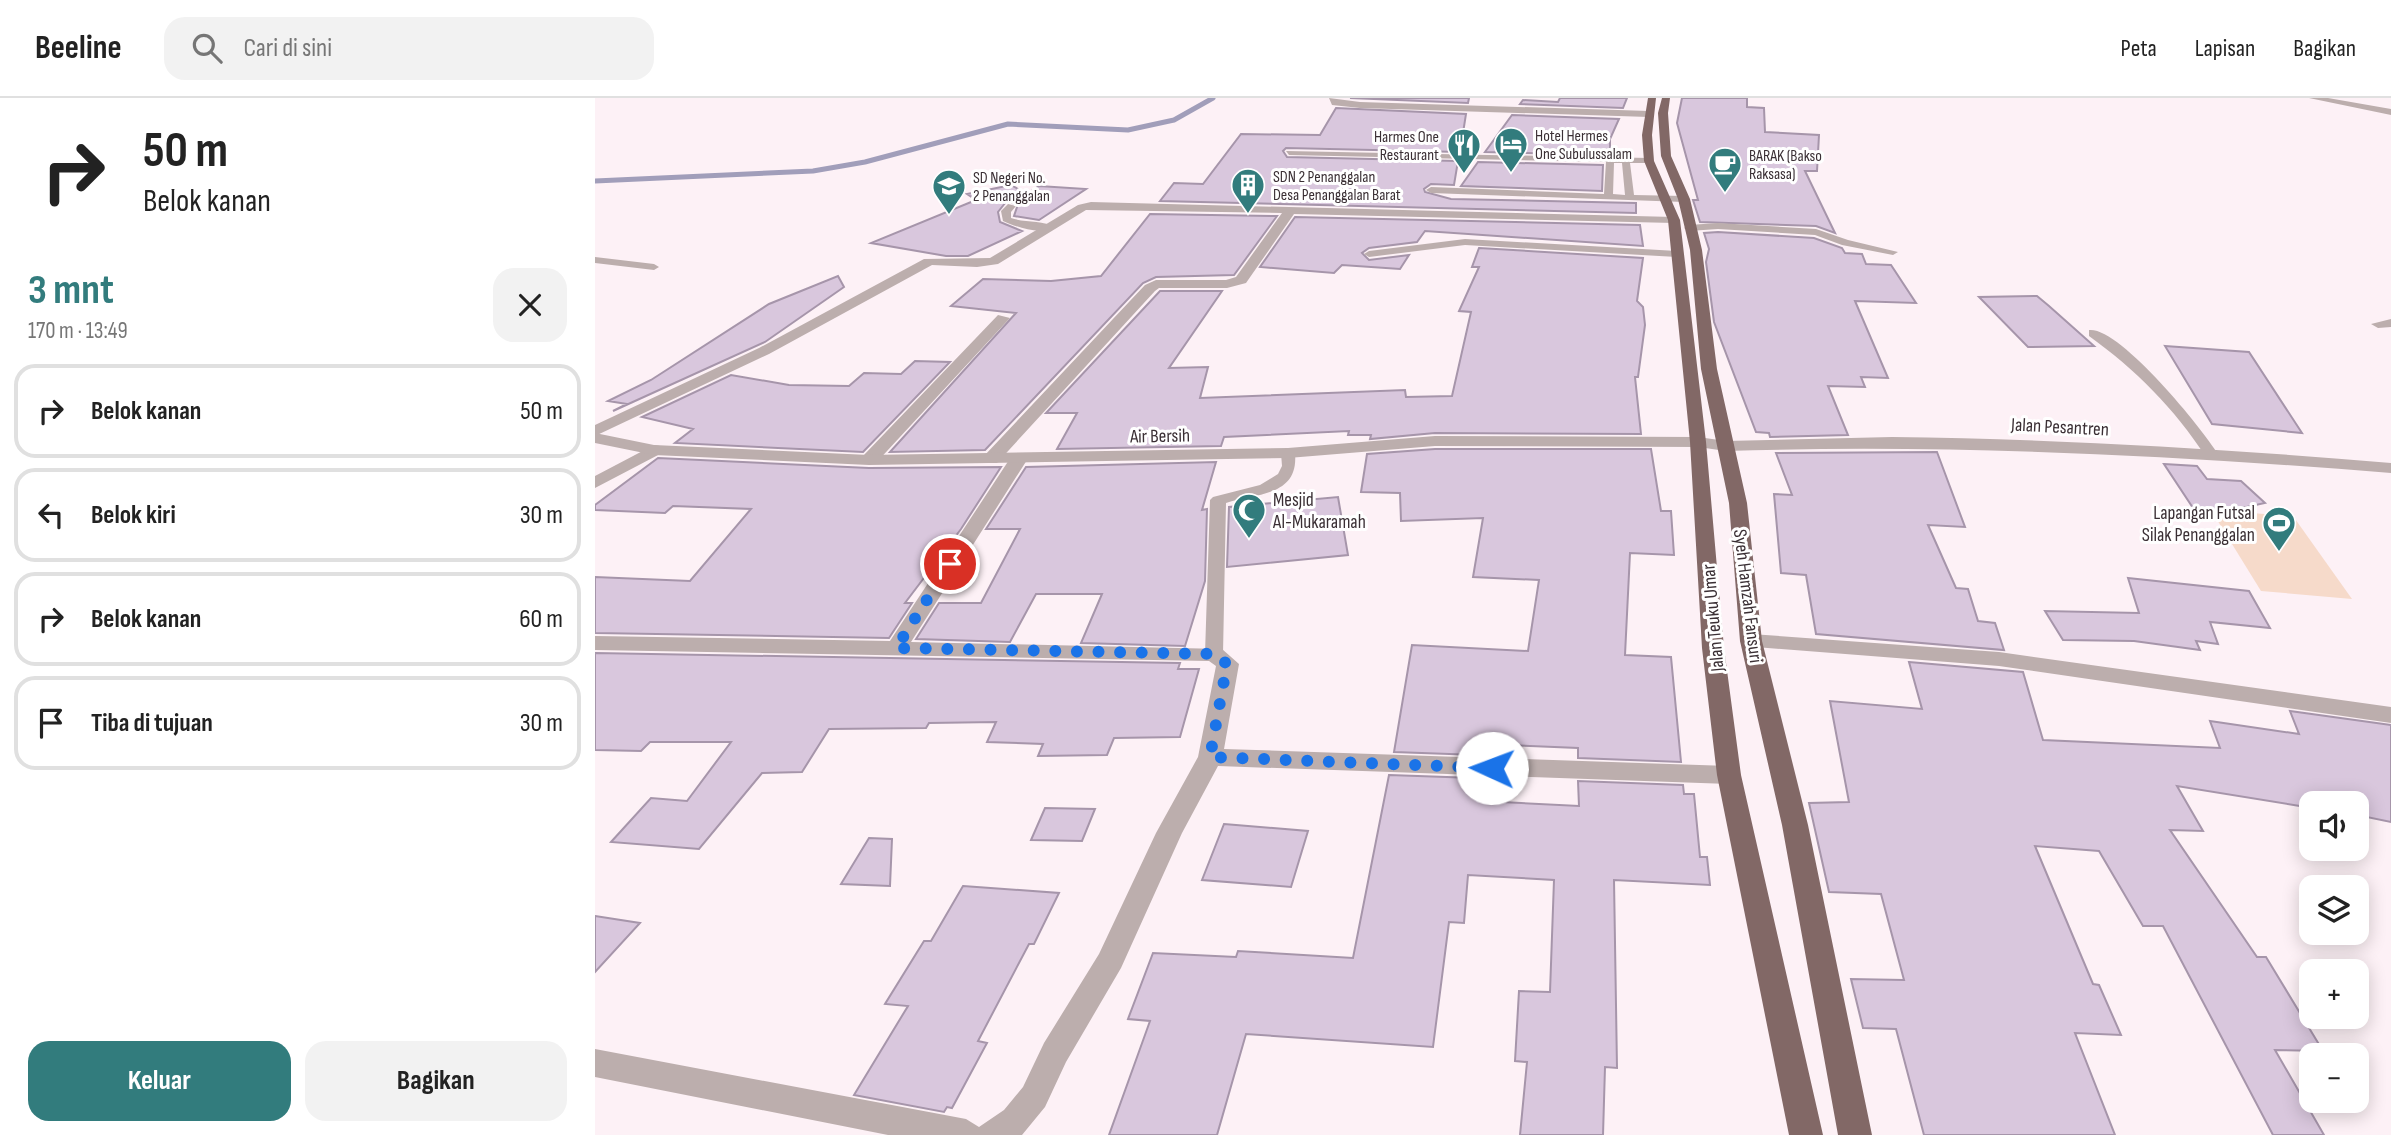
<!DOCTYPE html>
<html lang="id">
<meta charset="utf-8">
<style>
body{margin:0;font-family:"Sofia Sans Condensed",sans-serif;background:#f2f2f2;color:#222;height:100vh;display:flex;flex-direction:column;font-size:26px;white-space:nowrap}
*{box-sizing:border-box;margin:0}
p{font-size:23px;color:#767676}
.icon{flex:none;width:38px;height:38px;fill:none;stroke:currentColor;stroke-width:2;stroke-linecap:round;stroke-linejoin:round}
.map{position:relative;flex:1;overflow:hidden}
.details{display:flex;flex-direction:column;background:#fff;width:595px}
.details>*{flex:none}
.top-card{background:#fff;color:#222;overflow:hidden}
.tools{position:absolute;left:1704px;top:693px;display:grid;gap:14px}
.tools a{display:grid;place-items:center;width:70px;height:70px;border-radius:14px;background:#fff;box-shadow:0 4px 18px #0003;font-size:35px}
.pin{position:absolute;display:grid;place-items:center;width:60px;height:60px;color:#fff;margin:-30px;border:4px solid #fff;border-radius:50%;box-shadow:0 2px 7px #0007}
.me{position:absolute;width:77px;margin:-38px;rotate:272deg;stroke-linejoin:round;filter:drop-shadow(0 0 5px #0008)}
.turn{display:flex;align-items:center;gap:24px;height:147px;padding:0 28px;font-size:32px}
.turn .icon{width:91px;height:91px;stroke-width:2.5}
.turn b{display:block;font-size:49px;line-height:60px}
.round{display:grid;place-items:center;flex:none;width:74px;height:74px;border-radius:21px;background:#f2f2f2}
.headline{display:flex;align-items:center;justify-content:space-between;height:119px;padding:0 28px}
h1{font-size:42px;font-weight:700;line-height:52px;color:#327c7d}
.cta{display:flex;gap:14px;margin-top:auto;padding:14px 28px}
.cta a{flex:1;height:80px;border-radius:21px;background:#327c7d;color:#fff;font-size:28px;font-weight:700;line-height:80px;text-align:center}
.cta a+a{background:#f2f2f2;color:#222}
ul{padding:0;list-style:none}
li{display:flex;align-items:center;gap:21px;height:94px;margin:0 14px 10px;padding:0 14px;border:4px solid #e0e0e0;border-radius:21px}
li div{flex:1}
li b{display:block;font-size:26px}
li em{font-style:normal}
header{display:flex;align-items:center;gap:42px;box-sizing:border-box;height:98px;padding:0 35px;background:#fff;border-bottom:2px solid #e0e0e0}
header strong{font-size:33px}
nav{display:flex;gap:38px;margin-inline-start:auto;font-size:24px}
.search{width:490px;height:63px;background:#f2f2f2;display:flex;align-items:center;gap:18px;box-sizing:border-box;padding:0 24px;border-radius:21px;color:#767676;font-size:26px}
main{display:flex;flex:1;min-height:0}
.map>svg:first-child{display:block}
.green{fill:#f6daca}
.lines{fill:none;stroke-linecap:round;stroke-linejoin:round}
.stream{stroke:#a19eba;stroke-width:5}
.building{fill:#d9c7dd;stroke:#a695aa;stroke-width:2}
.service{fill:#bcaead;fill-rule:evenodd}
.minor{fill:#bcaead;fill-rule:evenodd}
.tertiary{fill:#bcaead;fill-rule:evenodd}
.trunk{fill:#826866;fill-rule:evenodd}
.route{stroke:#1a73e8;stroke-width:12;stroke-dasharray:0 21.6}
.labels{text-anchor:middle;stroke-width:6;stroke-linejoin:round;paint-order:stroke}
.far-poi-label{font-size:16px;fill:#3a2f34;stroke:#fff;text-anchor:start}
.street-label{font-size:19px;fill:#3a2f34;stroke:#fff}
.poi-label{font-size:19px;fill:#3a2f34;stroke:#fff;text-anchor:start}
</style>
<header>
<strong>Beeline</strong>
<div class="search"><svg class="icon" aria-label="search" viewBox="0 0 24 24"><circle cx="10" cy="10" r="6"/><path d="M15 15l6 6"/></svg>Cari di sini</div>
<nav><a>Peta</a><a>Lapisan</a><a>Bagikan</a></nav>
</header>
<main>
<section class="details">
<div class="top-card">
<div class="turn"><svg class="icon" aria-label="right" viewBox="0 0 24 24"><path d="M7 20v-9h11M14 6l5 5-5 5"/></svg><div><b>50 m</b>Belok kanan</div></div>
</div>
<div class="headline"><div><h1>3 mnt</h1><p>170 m · 13:49</p></div><a class="round"><svg class="icon" aria-label="close" viewBox="0 0 24 24"><path d="M6 6l12 12M18 6L6 18"/></svg></a></div>
<ul>
<li><svg class="icon" aria-label="right" viewBox="0 0 24 24"><path d="M7 20v-9h11M14 6l5 5-5 5"/></svg><div><b>Belok kanan</b></div><em>50 m</em></li>
<li><svg class="icon" aria-label="left" viewBox="0 0 24 24"><path d="M17 20v-9H6M10 6l-5 5 5 5"/></svg><div><b>Belok kiri</b></div><em>30 m</em></li>
<li><svg class="icon" aria-label="right" viewBox="0 0 24 24"><path d="M7 20v-9h11M14 6l5 5-5 5"/></svg><div><b>Belok kanan</b></div><em>60 m</em></li>
<li><svg class="icon" aria-label="arrive" viewBox="0 0 24 24"><path d="M6 21V4h12l-3 4 3 4H6"/></svg><div><b>Tiba di tujuan</b></div><em>30 m</em></li>
</ul>
<div class="cta"><a>Keluar</a><a>Bagikan</a></div>
</section>
<div class="map">
<svg width="1796" height="1037" viewBox="0 0 1796 1037">
<rect width="100%" height="100%" fill="#fdf1f6"/>
<!-- green -->
<path class="green" d="M 1616,412 L 1698,418 L 1757,501 L 1666,493 Z"/>
<g class="lines">
<!-- stream -->
<path class="stream" d="M 0,83 L 218,73 L 270,64 L 413,26 L 533,32 L 579,22 L 618,0"/>
</g>
<!-- building -->
<path class="building" d="M 755,0 L 874,0 L 873,5 Z
M 965,0 L 1032,0 L 1028,10 L 925,6 L 928,2 L 963,4 Z
M 1087,0 L 1152,0 L 1152,9 L 1169,10 L 1170,34 L 1224,37 L 1222,73 L 1210,73 L 1240,135 L 1221,128 L 1105,124 L 1098,102 L 1103,102 L 1082,25 Z
M 741,10 L 871,16 L 865,54 L 691,50 L 688,53 L 692,59 L 863,63 L 859,87 L 836,86 L 829,91 L 830,94 L 856,101 L 1041,105 L 1041,115 L 565,103 L 579,85 L 608,86 L 646,36 L 725,37 Z
M 917,17 L 1024,21 L 1015,41 L 1015,57 L 890,54 Z
M 883,64 L 1008,67 L 1007,93 L 866,88 Z
M 416,87 L 432,96 L 444,88 L 491,91 L 444,122 L 419,118 L 423,106 L 411,104 L 403,114 L 405,124 L 427,133 L 373,158 L 351,158 L 276,145 L 381,102 L 372,96 Z
M 555,116 L 682,118 L 639,177 L 561,179 L 548,185 L 390,352 L 295,354 L 421,215 L 356,208 L 388,181 L 456,183 L 506,178 Z
M 700,119 L 1045,127 L 1048,148 L 830,133 L 822,144 L 774,150 L 767,155 L 774,162 L 814,157 L 805,171 L 747,167 L 739,175 L 665,169 Z
M 1123,134 L 1219,140 L 1247,150 L 1250,155 L 1267,156 L 1271,166 L 1296,167 L 1321,205 L 1260,203 L 1293,280 L 1266,279 L 1270,289 L 1233,288 L 1253,337 L 1175,339 L 1174,335 L 1161,334 L 1119,224 L 1111,164 L 1114,151 L 1109,135 Z
M 884,150 L 1048,160 L 1042,203 L 1048,209 L 1050,227 L 1043,279 L 1040,279 L 1046,336 L 840,335 L 775,341 L 776,337 L 753,337 L 754,333 L 629,339 L 626,348 L 462,351 L 482,315 L 451,315 L 565,193 L 627,193 L 574,270 L 613,269 L 605,300 L 810,292 L 811,299 L 857,298 L 876,214 L 864,213 L 884,169 L 877,169 Z
M 243,178 L 249,189 L 170,244 L 18,313 L 32,306 L 13,303 L 56,282 L 174,206 Z
M 1442,198 L 1454,208 L 1499,248 L 1433,249 L 1384,199 Z
M 1570,248 L 1654,254 L 1707,335 L 1617,326 Z
M 320,263 L 355,264 L 268,354 L 80,345 L 98,331 L 47,319 L 136,277 L 194,287 L 254,288 L 269,275 L 306,276 Z
M 840,351 L 1056,351 L 1066,413 L 1076,413 L 1079,457 L 1035,455 L 1030,557 L 1076,559 L 1086,664 L 983,660 L 983,650 L 911,647 L 910,658 L 799,654 L 817,547 L 933,553 L 944,482 L 878,479 L 888,420 L 806,423 L 805,395 L 766,394 L 772,356 Z
M 1342,354 L 1370,429 L 1333,427 L 1361,490 L 1373,491 L 1383,523 L 1400,525 L 1409,552 L 1221,536 L 1211,477 L 1186,475 L 1179,396 L 1197,397 L 1181,355 Z
M 63,360 L 274,370 L 406,369 L 366,431 L 310,505 L 317,505 L 294,540 L 0,535 L 0,479 L 95,483 L 156,411 L 78,408 L 70,415 L 0,412 L 0,407 Z
M 621,364 L 607,412 L 612,411 L 610,483 L 590,548 L 486,545 L 507,496 L 441,496 L 415,544 L 321,541 L 344,505 L 386,505 L 425,431 L 391,431 L 431,369 Z
M 1569,366 L 1602,368 L 1612,381 L 1646,383 L 1670,405 L 1628,414 L 1600,413 Z
M 743,399 L 753,457 L 632,469 L 634,409 Z
M 1533,480 L 1654,493 L 1675,530 L 1615,524 L 1623,546 L 1601,543 L 1605,552 L 1539,543 L 1468,542 L 1450,513 L 1544,515 Z
M 0,555 L 585,565 L 583,571 L 604,571 L 585,639 L 519,640 L 512,657 L 443,658 L 448,646 L 392,644 L 401,624 L 334,625 L 331,630 L 234,631 L 207,674 L 167,675 L 104,751 L 16,744 L 56,700 L 92,703 L 136,644 L 55,644 L 46,653 L 0,652 Z
M 1314,564 L 1428,574 L 1448,642 L 1625,650 L 1615,623 L 1704,636 L 1695,613 L 1796,627 L 1796,724 L 1762,717 L 1762,705 L 1717,705 L 1717,710 L 1582,688 L 1608,733 L 1575,732 L 1662,859 L 1671,859 L 1728,953 L 1680,952 L 1729,1037 L 1678,1037 L 1568,828 L 1548,828 L 1504,753 L 1440,748 L 1498,886 L 1504,887 L 1526,937 L 1480,935 L 1520,1037 L 1329,1037 L 1301,931 L 1268,930 L 1256,881 L 1309,882 L 1286,796 L 1234,794 L 1214,705 L 1254,704 L 1235,603 L 1327,611 Z
M 794,677 L 908,681 L 907,704 L 984,708 L 983,683 L 1088,687 L 1089,696 L 1099,696 L 1105,759 L 1112,759 L 1115,787 L 1019,782 L 1022,970 L 1010,969 L 1008,1037 L 925,1037 L 932,964 L 920,963 L 924,893 L 955,894 L 959,782 L 873,777 L 869,825 L 854,824 L 838,949 L 651,936 L 622,1037 L 514,1037 L 555,923 L 533,921 L 558,855 L 641,859 L 643,853 L 758,860 Z
M 450,710 L 500,711 L 487,743 L 436,742 Z
M 629,726 L 713,733 L 696,789 L 607,782 Z
M 274,740 L 297,741 L 295,788 L 246,786 Z
M 368,788 L 464,795 L 439,846 L 434,846 L 383,943 L 392,945 L 357,1010 L 352,1009 L 349,1014 L 259,997 L 313,908 L 290,906 L 329,843 L 336,843 Z
M 0,818 L 45,825 L 0,874 Z"/>
<g class="lines">
<!-- service -->
<path class="service" d="M 691,53 L 1054,60 L 1057,65 L 1035,65 L 1039,97 L 1089,98 L 1094,101 L 1089,104 L 836,95 L 831,92 L 836,89 L 1009,96 L 1011,64 L 694,57 ZM 1019,65 L 1027,65 L 1030,97 L 1018,96 Z
M 413,106 L 421,108 L 416,114 L 416,120 C 430,125 448,122 460,129 C 445,138 422,129 408,123 L 406,113 Z
M 1123,125 L 1221,131 L 1253,142 L 1303,154 L 1298,157 L 1247,147 L 1220,137 L 1123,131 L 1094,133 L 1089,130 L 1094,127 Z
M 870,141 L 1082,153 L 1087,156 L 1082,159 L 870,147 L 774,159 L 769,156 L 774,153 Z
M 0,159 L 59,166 L 64,169 L 59,172 L 0,165 Z
M 1494,232 C 1524,228 1607,330 1623,356 L 1621,359 L 1611,359 C 1579,310 1541,272 1494,238 Z
M 693,351 L 700,355 C 704,399 661,395 631,405 L 628,556 L 625,560 L 613,560 L 610,556 L 615,402 L 618,399 L 665,387 L 683,376 L 687,368 L 686,355 Z"/>
<!-- minor -->
<path class="minor" d="M 734,0 L 765,4 L 1054,13 L 1059,16 L 1054,19 L 765,10 L 737,7 Z
M 1714,0 L 1733,0 L 1796,11 L 1796,17 Z
M 496,104 L 1079,119 L 1085,122 L 1079,125 L 699,116 L 651,185 L 632,190 L 564,190 L 560,193 L 402,365 L 390,365 L 387,361 L 390,357 L 550,187 L 561,182 L 631,182 L 641,179 L 687,115 L 491,112 L 403,166 L 382,169 L 337,167 L 174,256 L 0,338 L 0,327 L 164,250 L 329,161 L 395,160 L 483,107 Z
M 403,217 L 415,220 L 280,366 L 268,366 L 265,362 L 268,358 Z
M 1796,221 L 1796,229 L 1783,230 L 1776,226 Z
M 1297,339 C 1464,341 1630,351 1796,365 L 1796,375 C 1574,357 1353,346 1131,353 L 1123,348 L 1131,343 Z
M 59,347 L 65,348 L 68,352 L 65,356 L 0,390 L 0,378 Z
M 423,357 L 432,362 L 316,544 L 627,551 L 644,566 L 629,651 L 1134,668 L 1143,671 L 1146,677 L 1143,683 L 1134,686 L 623,668 L 587,735 L 526,870 L 471,964 L 450,1009 L 427,1037 L 293,1037 L 0,979 L 0,951 L 371,1021 L 384,1029 L 409,1012 L 428,989 L 449,945 L 504,856 L 561,735 L 603,659 L 621,568 L 614,563 L 0,552 L 0,538 L 295,543 L 414,362 Z
M 1156,536 L 1404,554 L 1796,609 L 1796,625 L 1404,568 L 1148,548 L 1145,543 Z"/>
<!-- tertiary -->
<path class="tertiary" d="M 0,335 L 59,347 L 274,357 L 693,350 L 840,338 L 1103,339 L 1131,343 L 1139,348 L 1131,353 L 1103,349 L 840,348 L 693,360 L 274,367 L 59,357 L 0,345 Z"/>
<!-- trunk -->
<path class="trunk" d="M 1053,0 L 1061,0 L 1057,37 L 1059,63 L 1085,122 L 1111,344 L 1129,550 L 1146,677 L 1228,1037 L 1194,1037 L 1122,677 L 1107,550 L 1095,344 L 1073,122 L 1049,63 L 1047,37 Z
M 1067,0 L 1075,0 L 1073,15 L 1076,58 L 1095,101 L 1107,152 L 1122,271 L 1152,405 L 1167,543 L 1213,727 L 1277,1037 L 1243,1037 L 1187,727 L 1145,543 L 1134,405 L 1106,271 L 1095,152 L 1083,101 L 1066,58 L 1063,15 Z"/>
</g>
<g class="lines">
<!-- route -->
<path class="route" d="M 355,466 L 301,550 L 620,556 L 632,566 L 615,659 L 897,670"/>
</g>
<!-- icons -->
<defs>
<symbol id="hotel-pin" viewBox="-11 -11 22 30"><path d="M0 17L-7.5 6A9.5 9.5 0 1 1 7.5 6Z" fill="#327c7d" stroke="#fff"/><path d="M-6-4.5h1.5V1H6V5H4.5V3h-9V5H-6ZM-4 0a1.8 1.8 0 1 1 3.6 0ZM.5 0V-2.5h3Q6-2.5 6 0Z" fill="#fff"/></symbol>
<symbol id="restaurant-pin" viewBox="-11 -11 22 30"><path d="M0 17L-7.5 6A9.5 9.5 0 1 1 7.5 6Z" fill="#327c7d" stroke="#fff"/><path d="M-5-6h1v4h1v-4h1v4h1v-4h1v5L-1.5 .5V6h-2V.5L-5-1ZM5-6V6H3V1.5H1.5Q1.5-4 5-6Z" fill="#fff"/></symbol>
<symbol id="cafe-pin" viewBox="-11 -11 22 30"><path d="M0 17L-7.5 6A9.5 9.5 0 1 1 7.5 6Z" fill="#327c7d" stroke="#fff"/><path d="M-5.5-4.5H6V0H3Q3 3.5 0 3.5H-2.5Q-5.5 3.5-5.5 0ZM3-3.2v2h1.7v-2ZM-6 4.5H4V6H-6Z" fill="#fff"/></symbol>
<symbol id="building-pin" viewBox="-11 -11 22 30"><path d="M0 17L-7.5 6A9.5 9.5 0 1 1 7.5 6Z" fill="#327c7d" stroke="#fff"/><path d="M-4-6H4V6H1V3H-1V6H-4ZM-2.5-4.3h1.7v1.8h-1.7ZM.8-4.3h1.7v1.8H.8ZM-2.5-1h1.7V.8h-1.7ZM.8-1h1.7V.8H.8Z" fill="#fff"/></symbol>
<symbol id="school-pin" viewBox="-11 -11 22 30"><path d="M0 17L-7.5 6A9.5 9.5 0 1 1 7.5 6Z" fill="#327c7d" stroke="#fff"/><path d="M0-5L7-2L0 1L-7-2ZM-4 1L0 2.5L4 1V4Q0 6-4 4Z" fill="#fff"/></symbol>
<symbol id="mosque-pin" viewBox="-11 -11 22 30"><path d="M0 17L-7.5 6A9.5 9.5 0 1 1 7.5 6Z" fill="#327c7d" stroke="#fff"/><path d="M3.5-4.9A6 6 0 1 0 3.5 4.9A5 5 0 1 1 3.5-4.9Z" fill="#fff"/></symbol>
<symbol id="stadium-pin" viewBox="-11 -11 22 30"><path d="M0 17L-7.5 6A9.5 9.5 0 1 1 7.5 6Z" fill="#327c7d" stroke="#fff"/><path d="M0-5a6.5 5 0 1 0 0 10a6.5 5 0 1 0 0-10ZM-3.5-1.8h7v3.6h-7Z" fill="#fff"/></symbol>
</defs>
<g fill-rule="evenodd">
<use href="#hotel-pin" x="897" y="27" width="38" height="52"/>
<use href="#restaurant-pin" x="850" y="28" width="38" height="52"/>
<use href="#cafe-pin" x="1111" y="47" width="38" height="52"/>
<use href="#building-pin" x="634" y="68" width="38" height="52"/>
<use href="#school-pin" x="335" y="69" width="38" height="52"/>
<use href="#mosque-pin" x="635" y="393" width="38" height="52"/>
<use href="#stadium-pin" x="1665" y="406" width="38" height="52"/>
</g>
<g class="labels">
<!-- far-poi labels -->
<g class="far-poi-label">
<text x="940" y="43">Hotel Hermes<tspan x="940" dy="18">One Subulussalam</tspan></text>
<text x="844" y="44" text-anchor="end">Harmes One<tspan x="844" dy="18">Restaurant</tspan></text>
<text x="1154" y="63">BARAK (Bakso<tspan x="1154" dy="18">Raksasa)</tspan></text>
<text x="678" y="84">SDN 2 Penanggalan<tspan x="678" dy="18">Desa Penanggalan Barat</tspan></text>
<text x="378" y="85">SD Negeri No.<tspan x="378" dy="18">2 Penanggalan</tspan></text>
</g>
<!-- street labels -->
<g class="street-label">
<text transform="translate(1465 328) rotate(3)" y="7">Jalan Pesantren</text>
<text transform="translate(565 337) rotate(-1)" y="7">Air Bersih</text>
<text transform="translate(1154 498) rotate(83)" y="7">Syeh Hamzah Fansuri</text>
<text transform="translate(1117 520) rotate(-95)" y="7">Jalan Teuku Umar</text>
</g>
<!-- poi labels -->
<g class="poi-label">
<text x="678" y="408">Mesjid<tspan x="678" dy="22">Al-Mukaramah</tspan></text>
<text x="1660" y="421" text-anchor="end">Lapangan Futsal<tspan x="1660" dy="22">Silak Penanggalan</tspan></text>
</g>
</g>
</svg>
<div class="tools">
<a><svg class="icon" aria-label="sound" viewBox="0 0 24 24"><path d="M4 9h4l5-4v14l-5-4H4zM17 9q2 3 0 6"/></svg></a>
<a><svg class="icon" aria-label="layers" viewBox="0 0 24 24"><path d="M12 4l9 5-9 5-9-5zM3 14l9 5 9-5"/></svg></a>
<a>+</a>
<a>−</a>
</div>
<div class="pin" style="left:355px;top:466px;background:#d93025"><svg class="icon" aria-label="arrive" viewBox="0 0 24 24"><path d="M6 21V4h12l-3 4 3 4H6"/></svg></div>
<svg class="me" style="left:897px;top:670px" viewBox="-20 -20 40 40"><circle r="19" fill="#fff"/><path d="M0-13L10 11 0 6-10 11z" fill="#1a73e8"/></svg>
</div>
</main>
